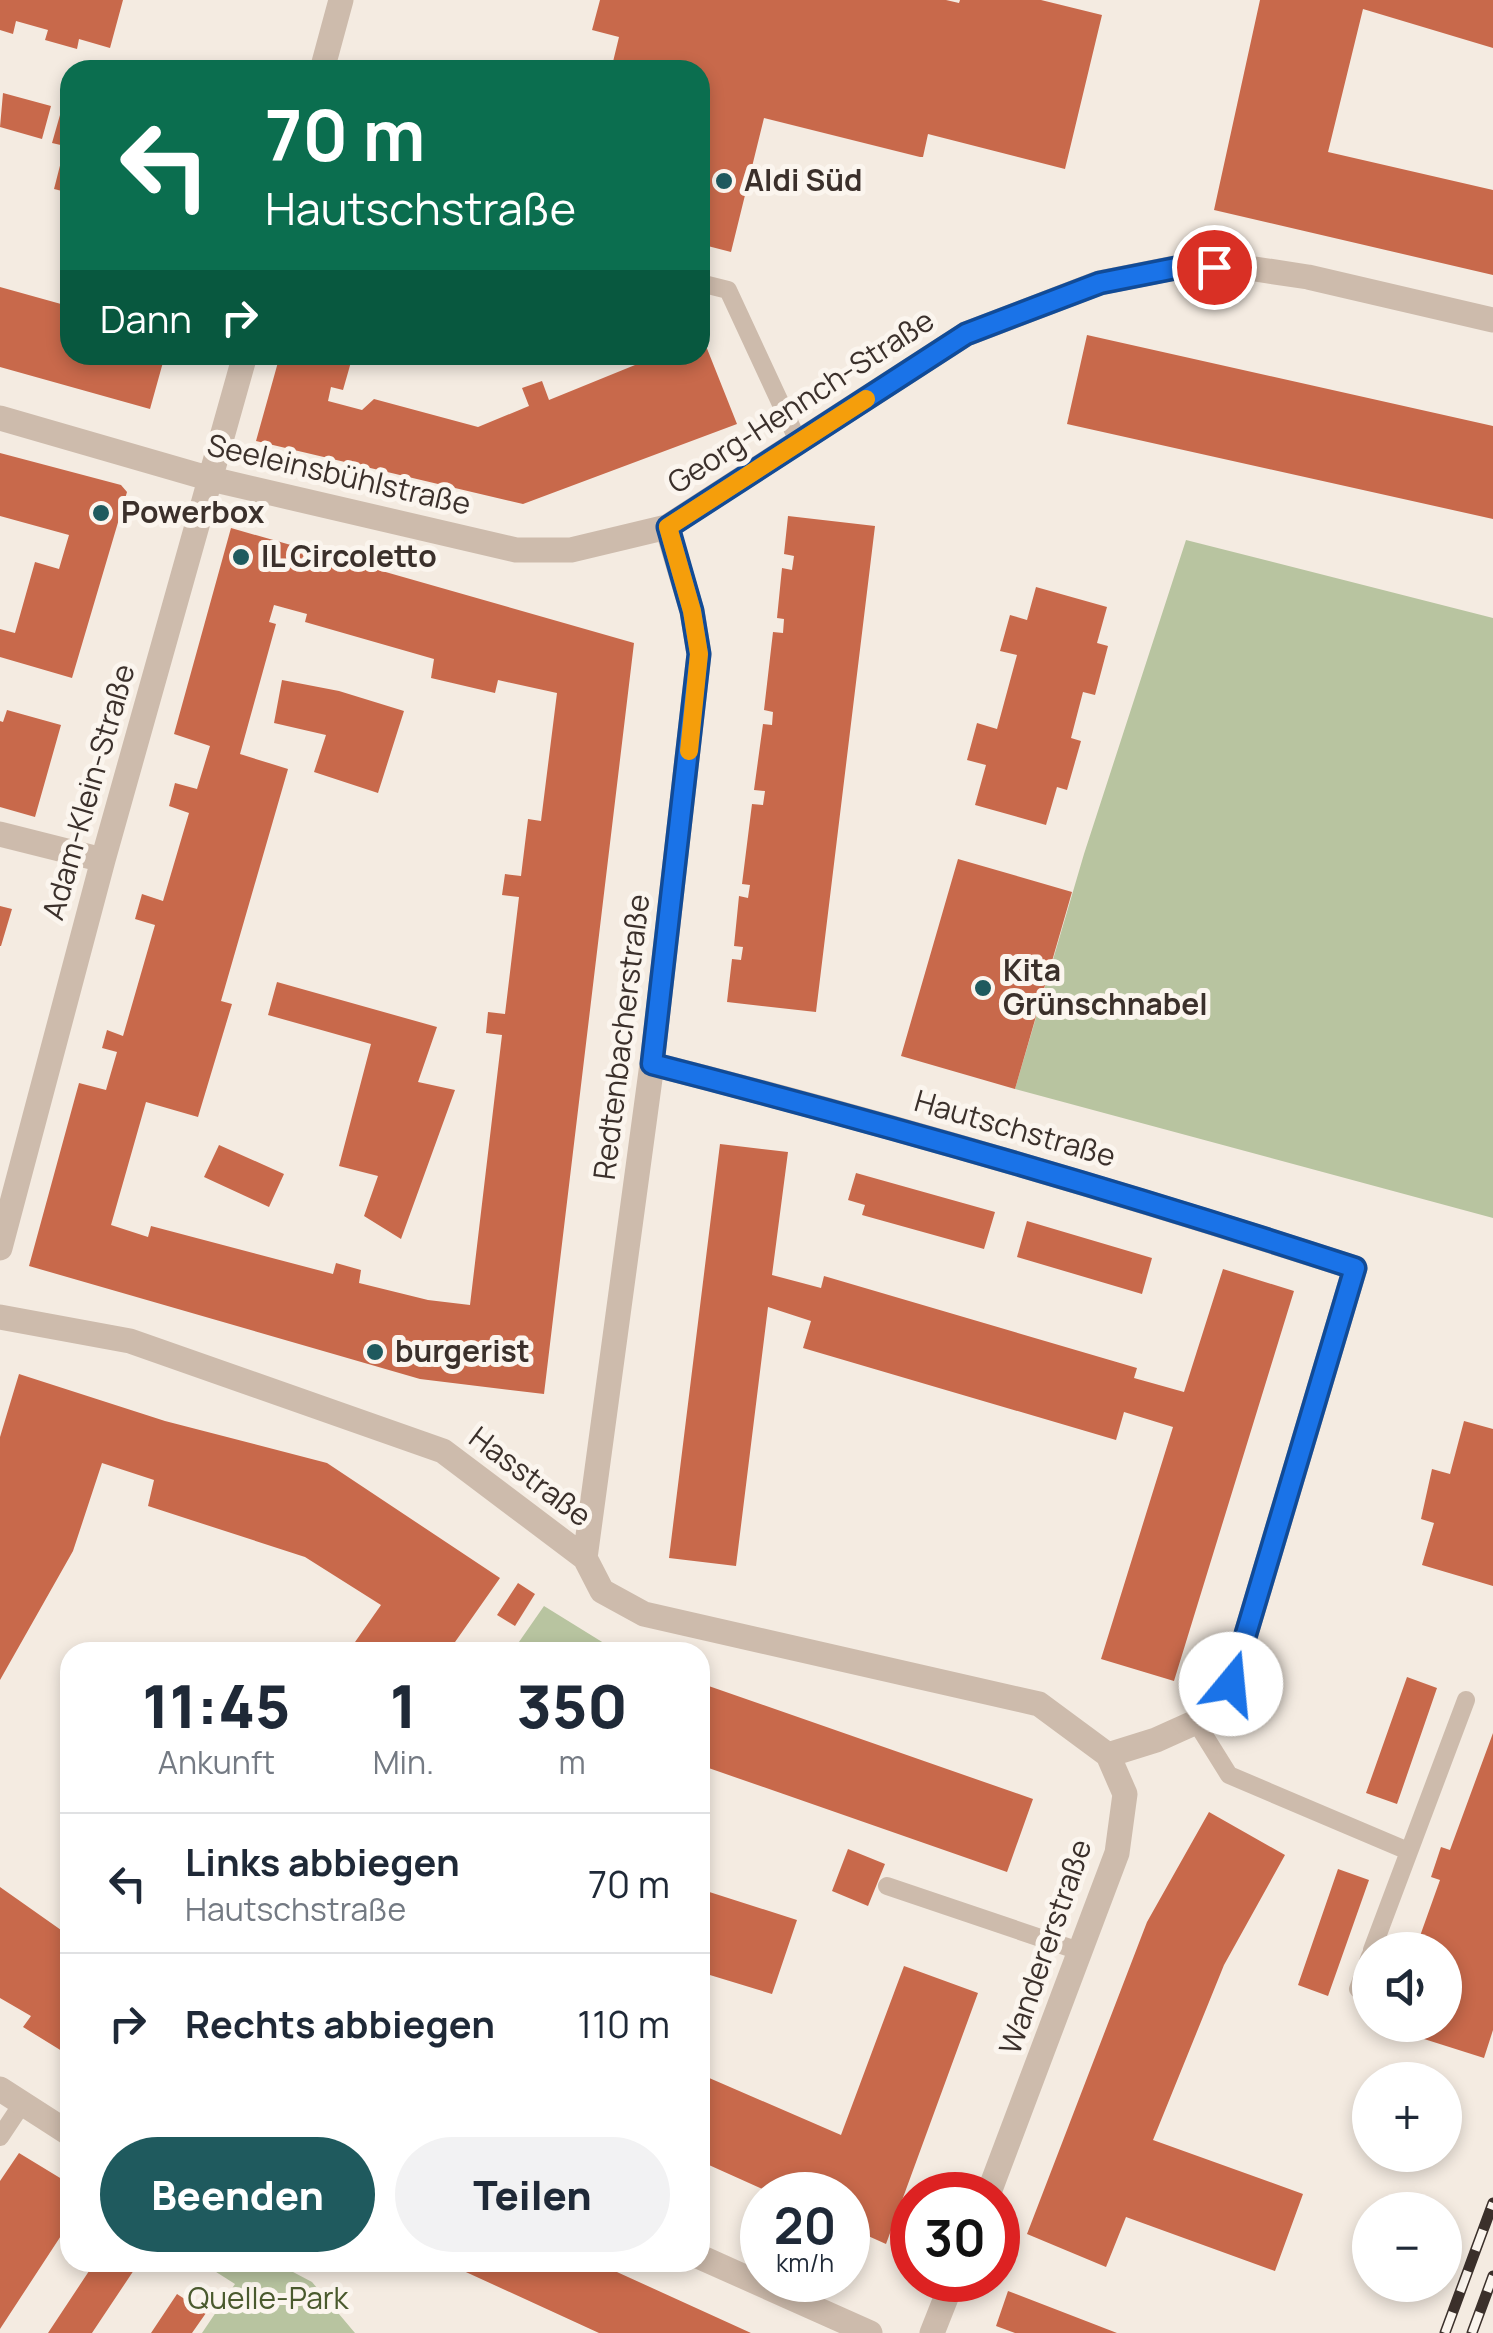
<!DOCTYPE html>
<html lang="de">
<meta charset="utf-8">
<style>
body{margin:0;font-family:Manrope,sans-serif;background:#f2f2f3;color:#1f2937;height:100vh;display:flex;flex-direction:column;font-size:38px;white-space:nowrap}
*{box-sizing:border-box;margin:0}
p{font-size:32px;color:#747a83}
.icon{flex:none;width:55px;height:55px;fill:none;stroke:currentColor;stroke-width:2;stroke-linecap:round;stroke-linejoin:round}
.map{position:relative;flex:1;overflow:hidden}
.drawer{position:absolute;left:60px;top:1642px;width:650px;height:630px;display:flex;flex-direction:column;background:#fff;border-radius:30px;box-shadow:0 5px 15px #0003}
.drawer>*{flex:none}
.banner{position:absolute;left:60px;top:60px;width:650px;height:305px;border-radius:30px;box-shadow:0 5px 15px #0003;background:#0b6e4f;color:#fff;overflow:hidden}
.fabs{position:absolute;left:1352px;top:1932px;display:grid;gap:20px}
.fabs a{display:grid;place-items:center;width:110px;height:110px;border-radius:50%;background:#fff;box-shadow:0 5px 15px #0003;font-size:50px}
.speed{position:absolute;left:740px;top:2172px;display:flex;gap:20px;font-size:50px;font-weight:700;text-align:center}
.speed>*{display:grid;place-content:center;width:130px;height:130px;border-radius:50%;background:#fff;box-shadow:0 5px 15px #0003;line-height:1}
.speed small{font-size:25px;font-weight:400}
.speed .limit{border:15px solid #d22;background:#fff;color:#111}
.pin{position:absolute;display:grid;place-items:center;width:85px;height:85px;color:#fff;margin:-42px;border:5px solid #fff;border-radius:50%;box-shadow:0 2px 10px #0007}
.me{position:absolute;width:110px;margin:-55px;rotate:17deg;stroke-linejoin:round;filter:drop-shadow(0 0 8px #0008)}
.turn{display:flex;align-items:center;gap:35px;height:210px;padding:0 40px;font-size:45px}
.turn .icon{width:130px;height:130px;stroke-width:2.5}
.turn b{display:block;font-size:70px;line-height:85px}
.then{display:flex;align-items:center;height:95px;padding:0 40px;background:#0003;gap:20px;font-size:38px}
.eta{display:flex;justify-content:space-evenly;align-items:center;height:170px;text-align:center}
.eta b{font-size:60px;font-weight:800;line-height:70px}
.button{display:flex;gap:20px;margin-top:auto;padding:20px 40px}
.button a{flex:1;height:115px;border-radius:60px;background:#1f5a5e;color:#fff;font-size:40px;font-weight:800;line-height:115px;text-align:center}
.button a+a{background:#f2f2f3;color:#1f2937}
ul{padding:0;list-style:none}
li{display:flex;align-items:center;gap:30px;height:140px;padding:0 40px;border-top:2px solid #e0e1e3}
li div{flex:1}
li b{display:block;font-size:38px}
li em{font-style:normal}
.map>svg:first-child{display:block}
.green{fill:#b8c4a0}
.building{fill:#c8694b;fill-rule:evenodd}
.lines{fill:none;stroke-linecap:round;stroke-linejoin:round}
.lane{stroke:#cdbbac;stroke-width:18}
.street{stroke:#cdbbac;stroke-width:25}
.rail-casing{stroke:#3b302b;stroke-width:11}
.rail{stroke:#fbf5ee;stroke-width:8;stroke-dasharray:22;stroke-linecap:butt}
.route-casing{stroke:#114b97;stroke-width:25}
.route{stroke:#1a73e8;stroke-width:18}
.slow{stroke:#f59e0b;stroke-width:18}
.poi-dot{fill:#1f5a5e;stroke:#fbf5ee;stroke-width:4}
.labels{text-anchor:middle;stroke-width:10;stroke-linejoin:round;paint-order:stroke}
.poi-label{font-size:30px;font-weight:bold;fill:#3b302b;stroke:#fbf5ee;text-anchor:start}
.street-label{font-size:30px;fill:#3b302b;stroke:#fbf5ee}
.park-label{font-size:30px;fill:#4a5a2e;stroke:#fbf5ee}
</style>
<div class="map">
<svg width="1493" height="2333" viewBox="0 0 1493 2333">
<rect width="100%" height="100%" fill="#f4ebe1"/>
<!-- green -->
<path class="green" d="M 1186,540 L 1493,618 L 1493,1218 L 1015,1089 L 1084,854 Z
M 544,1606 L 607,1645 L 607,1652 L 512,1652 Z
M 202,2263 L 276,2263 L 312,2282 L 355,2333 L 202,2333 L 235,2284 Z"/>
<!-- building -->
<path class="building" d="M 0,0 L 123,0 L 110,48 L 79,39 L 77,49 L 45,40 L 48,30 L 16,21 L 13,34 L 0,30 Z
M 600,0 L 946,0 L 959,3 L 960,0 L 1041,0 L 1102,15 L 1065,169 L 928,134 L 923,157 L 920,157 L 764,118 L 731,252 L 700,244 L 700,70 L 611,70 L 619,37 L 592,30 Z
M 1260,0 L 1493,0 L 1493,48 L 1363,9 L 1328,152 L 1493,190 L 1493,275 L 1214,210 Z
M 70,80 L 70,193 L 54,189 L 65,146 L 52,143 Z
M 3,93 L 51,106 L 42,139 L 0,127 Z
M 67,285 L 70,286 L 70,355 L 165,355 L 150,409 L 0,367 L 0,287 L 61,304 Z
M 1087,335 L 1493,426 L 1493,519 L 1067,424 Z
M 704,341 L 737,424 L 523,504 L 256,441 L 280,355 L 353,355 L 343,390 L 331,387 L 328,401 L 362,410 L 374,399 L 478,427 L 529,406 L 522,388 L 542,381 L 549,400 L 635,365 L 632,355 L 651,355 L 653,362 L 670,355 L 700,355 L 700,343 Z
M 0,453 L 121,485 L 127,492 L 72,678 L 0,657 L 0,629 L 15,633 L 35,562 L 59,569 L 69,535 L 0,516 Z
M 788,516 L 875,526 L 816,1012 L 727,1002 L 732,959 L 741,960 L 743,947 L 734,946 L 739,896 L 748,898 L 750,885 L 742,884 L 752,804 L 763,805 L 765,791 L 754,790 L 763,724 L 772,725 L 773,712 L 764,710 L 773,632 L 783,633 L 784,619 L 777,618 L 782,568 L 792,570 L 794,556 L 784,554 Z
M 231,528 L 634,643 L 544,1394 L 420,1379 L 29,1266 L 79,1083 L 106,1090 L 117,1052 L 102,1048 L 107,1030 L 123,1036 L 155,925 L 135,919 L 142,894 L 163,901 L 189,813 L 169,806 L 175,783 L 197,789 L 210,746 L 174,734 ZM 274,605 L 307,614 L 305,622 L 434,659 L 431,678 L 495,693 L 498,680 L 557,693 L 541,821 L 528,819 L 521,876 L 505,874 L 502,895 L 519,897 L 505,1014 L 488,1012 L 486,1033 L 502,1035 L 470,1305 L 428,1300 L 359,1283 L 361,1270 L 336,1263 L 333,1274 L 151,1226 L 148,1237 L 111,1225 L 146,1102 L 198,1117 L 232,1004 L 221,1001 L 288,769 L 240,754 L 276,624 L 269,622 Z
M 1036,587 L 1107,607 L 1097,643 L 1108,646 L 1095,695 L 1083,692 L 1071,738 L 1081,741 L 1067,790 L 1057,787 L 1046,825 L 975,805 L 986,765 L 967,760 L 977,723 L 997,729 L 1017,655 L 1000,651 L 1010,615 L 1027,620 Z
M 282,680 L 339,691 L 404,711 L 378,793 L 314,772 L 326,735 L 274,723 Z
M 7,710 L 61,725 L 35,817 L 0,807 L 0,721 L 3,722 Z
M 958,859 L 1072,892 L 1015,1089 L 901,1056 Z
M 0,906 L 12,909 L 1,946 L 0,946 Z
M 277,982 L 437,1027 L 418,1082 L 455,1090 L 401,1239 L 364,1216 L 378,1176 L 339,1166 L 371,1044 L 268,1015 Z
M 720,1144 L 788,1152 L 772,1275 L 821,1288 L 824,1276 L 1137,1368 L 1134,1378 L 1184,1392 L 1223,1269 L 1294,1291 L 1174,1681 L 1101,1659 L 1173,1427 L 1124,1412 L 1116,1440 L 803,1348 L 811,1321 L 768,1307 L 736,1566 L 669,1558 Z
M 219,1145 L 284,1174 L 269,1207 L 204,1177 Z
M 856,1173 L 995,1212 L 984,1249 L 862,1215 L 865,1205 L 848,1200 Z
M 1027,1221 L 1152,1258 L 1142,1294 L 1017,1257 Z
M 19,1374 L 165,1421 L 327,1463 L 500,1578 L 448,1652 L 348,1652 L 381,1605 L 305,1557 L 148,1506 L 154,1480 L 102,1463 L 73,1551 L 0,1680 L 0,1437 Z
M 1464,1421 L 1493,1429 L 1493,1586 L 1422,1565 L 1434,1523 L 1421,1519 L 1432,1469 L 1450,1474 Z
M 518,1583 L 535,1594 L 515,1626 L 497,1615 Z
M 1407,1677 L 1437,1688 L 1397,1804 L 1366,1793 Z
M 700,1683 L 1033,1799 L 1007,1872 L 700,1765 Z
M 1493,1733 L 1493,2030 L 1484,2058 L 1383,2026 L 1445,2025 L 1445,1950 L 1415,1950 L 1440,1880 L 1431,1877 L 1441,1847 L 1450,1850 Z
M 1209,1812 L 1285,1855 L 1224,1965 L 1153,2140 L 1303,2194 L 1275,2271 L 1126,2217 L 1106,2267 L 1027,2234 L 1147,1922 Z
M 848,1849 L 885,1864 L 868,1906 L 832,1891 Z
M 1338,1869 L 1369,1880 L 1328,1996 L 1298,1985 Z
M 0,1887 L 61,1930 L 70,1916 L 70,2056 L 23,2027 L 31,2016 L 0,1998 Z
M 700,1889 L 797,1920 L 772,1994 L 700,1972 Z
M 904,1966 L 978,1993 L 886,2244 L 848,2227 L 848,2195 L 776,2195 L 700,2161 L 700,2074 L 841,2135 Z
M 19,2153 L 70,2184 L 70,2222 L 0,2329 L 0,2181 Z
M 95,2262 L 128,2262 L 136,2267 L 92,2333 L 48,2333 Z
M 444,2262 L 595,2262 L 751,2333 L 599,2333 Z
M 1008,2291 L 1117,2333 L 1015,2333 L 996,2326 Z
M 177,2294 L 206,2313 L 192,2333 L 151,2333 Z"/>
<g class="lines">
<!-- lane -->
<path class="lane" d="M 700,283 L 728,290 L 799,443
M 1196,1722 L 1229,1775 L 1408,1851
M 887,1886 L 1082,1952
M 1372,1950 L 1466,1700
M 1358,1989 L 1370,1956
M 0,2137 L 22,2104"/>
<!-- street -->
<path class="street" d="M 322,70 L 341,0
M 0,418 L 211,479 L 516,550 L 571,550 L 667,527 L 966,334 L 1099,283 L 1185,266 L 1242,267 L 1308,277 L 1493,320
M 0,834 L 103,860
M 652,1064 C 889,1124 1123,1193 1355,1268 L 1231,1684 L 1196,1722 L 1156,1740 L 1108,1755
M 0,1248 L 103,860 L 245,355
M 0,1317 L 130,1341 L 443,1451 L 585,1558 L 602,1591 L 644,1614 L 1039,1704 L 1108,1755
M 585,1558 L 652,1064 L 699,654 L 692,611 L 667,527
M 0,2089 L 70,2134
M 988,2195 L 1117,1853 L 1125,1794 L 1108,1755
M 700,2257 L 870,2333
M 932,2333 L 953,2280"/>
<defs>
<path id="rail" d="M 1445,2333 L 1493,2203
M 1472,2333 L 1493,2276"/>
</defs>
<!-- rail casing -->
<use href="#rail" class="rail-casing"/>
<!-- rail -->
<use href="#rail" class="rail"/>
</g>
<g class="lines">
<defs>
<path id="route" d="M 1214,267 L 1186,266 L 1100,283 L 966,334 L 668,527 L 692,611 L 699,654 L 652,1064 C 889,1125 1123,1192 1355,1268 L 1231,1684"/>
</defs>
<!-- route casing -->
<use href="#route" class="route-casing"/>
<!-- route -->
<use href="#route" class="route"/>
<!-- slow -->
<path class="slow" d="M 689,751 L 699,654 L 692,611 L 668,527 L 866,399"/>
</g>
<!-- markers -->
<g class="poi-dot">
<circle cx="724" cy="181" r="10"/>
<circle cx="101" cy="513" r="10"/>
<circle cx="241" cy="557" r="10"/>
<circle cx="983" cy="988" r="10"/>
<circle cx="375" cy="1352" r="10"/>
</g>
<g class="labels">
<!-- poi labels -->
<g class="poi-label">
<text x="744" y="191">Aldi Süd</text>
<text x="121" y="523">Powerbox</text>
<text x="261" y="567">IL Circoletto</text>
<text x="1003" y="981">Kita<tspan x="1003" dy="34">Grünschnabel</tspan></text>
<text x="395" y="1362">burgerist</text>
</g>
<!-- street labels -->
<g class="street-label">
<text transform="translate(801 402) rotate(-33)" y="10">Georg-Hennch-Straße</text>
<text transform="translate(339 475) rotate(13)" y="10">Seeleinsbühlstraße</text>
<text transform="translate(89 792) rotate(-74)" y="10">Adam-Klein-Straße</text>
<text transform="translate(622 1037) rotate(-83)" y="10">Redtenbacherstraße</text>
<text transform="translate(1015 1129) rotate(16)" y="10">Hautschstraße</text>
<text transform="translate(530 1477) rotate(37)" y="10">Hasstraße</text>
<text transform="translate(1046 1947) rotate(-71)" y="10">Wandererstraße</text>
</g>
<!-- park labels -->
<g class="park-label">
<text x="268" y="2309">Quelle-Park</text>
</g>
</g>
</svg>
<div class="fabs">
<a><svg class="icon" aria-label="sound" viewBox="0 0 24 24"><path d="M4 9h4l5-4v14l-5-4H4zM17 9q2 3 0 6"/></svg></a>
<a>+</a>
<a>−</a>
</div>
<div class="speed"><div>20<small>km/h</small></div><div class="limit">30</div></div>
<div class="pin" style="left:1214px;top:267px;background:#d93025"><svg class="icon" aria-label="arrive" viewBox="0 0 24 24"><path d="M6 21V4h12l-3 4 3 4H6"/></svg></div>
<svg class="me" style="left:1231px;top:1684px" viewBox="-20 -20 40 40"><circle r="19" fill="#fff"/><path d="M0-13L10 11 0 6-10 11z" fill="#1a73e8"/></svg>
<div class="banner">
<div class="turn"><svg class="icon" aria-label="left" viewBox="0 0 24 24"><path d="M17 20v-9H6M10 6l-5 5 5 5"/></svg><div><b>70 m</b>Hautschstraße</div></div>
<div class="then">Dann<svg class="icon" aria-label="right" viewBox="0 0 24 24"><path d="M7 20v-9h11M14 6l5 5-5 5"/></svg></div>
</div>
<section class="drawer">
<div class="eta">
<div><b>11:45</b><p>Ankunft</p></div>
<div><b>1</b><p>Min.</p></div>
<div><b>350</b><p>m</p></div>
</div>
<ul>
<li><svg class="icon" aria-label="left" viewBox="0 0 24 24"><path d="M17 20v-9H6M10 6l-5 5 5 5"/></svg><div><b>Links abbiegen</b><p>Hautschstraße</p></div><em>70 m</em></li>
<li><svg class="icon" aria-label="right" viewBox="0 0 24 24"><path d="M7 20v-9h11M14 6l5 5-5 5"/></svg><div><b>Rechts abbiegen</b></div><em>110 m</em></li>
</ul>
<div class="button"><a>Beenden</a><a>Teilen</a></div>
</section>
</div>
